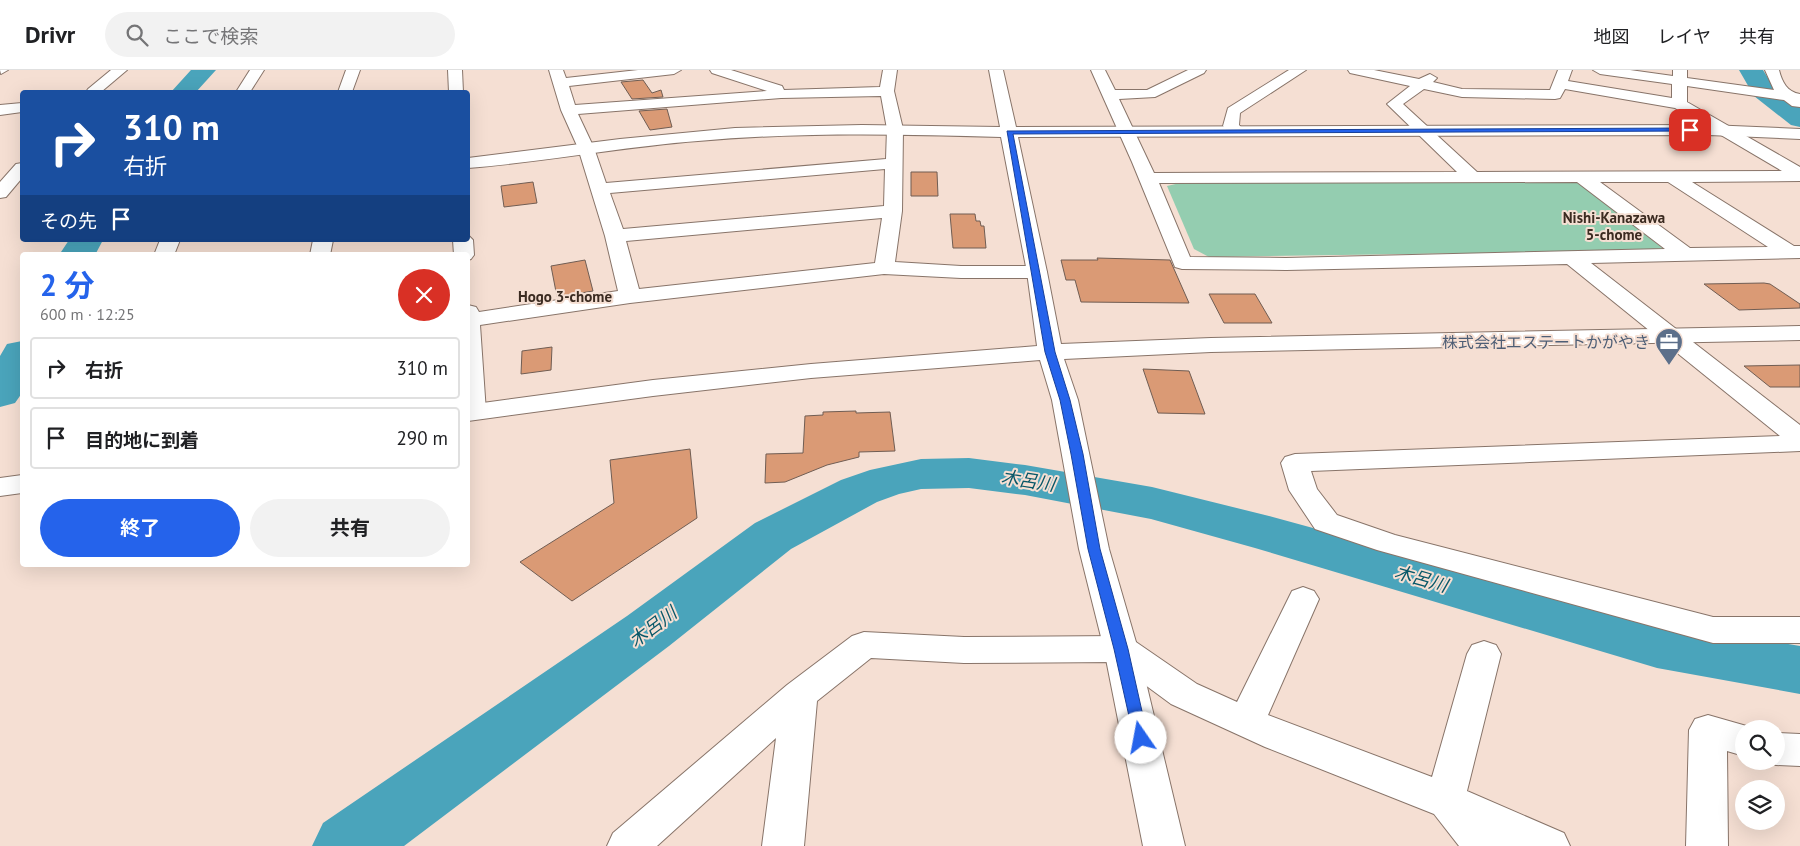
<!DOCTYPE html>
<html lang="ja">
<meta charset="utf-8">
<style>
body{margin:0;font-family:"PT Sans","Noto Sans JP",sans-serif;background:#f2f2f2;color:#202124;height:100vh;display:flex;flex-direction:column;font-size:19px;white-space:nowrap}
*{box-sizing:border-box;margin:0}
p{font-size:16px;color:#757577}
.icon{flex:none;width:28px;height:28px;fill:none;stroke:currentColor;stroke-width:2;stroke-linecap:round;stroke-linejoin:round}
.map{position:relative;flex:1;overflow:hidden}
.panel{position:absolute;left:20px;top:182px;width:450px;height:315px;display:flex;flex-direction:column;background:#fff;border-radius:5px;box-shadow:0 5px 20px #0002}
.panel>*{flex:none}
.guide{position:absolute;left:20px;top:20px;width:450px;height:152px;border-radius:5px;box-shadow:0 5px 20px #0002;background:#1a4fa0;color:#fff;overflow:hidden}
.fabs{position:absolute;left:1735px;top:650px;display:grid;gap:10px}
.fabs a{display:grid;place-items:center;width:50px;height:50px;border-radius:50%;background:#fff;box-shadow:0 5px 20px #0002;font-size:25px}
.pin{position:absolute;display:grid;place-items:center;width:42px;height:42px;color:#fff;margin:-21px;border-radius:10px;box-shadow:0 2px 8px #0006}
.me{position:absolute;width:55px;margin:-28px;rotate:348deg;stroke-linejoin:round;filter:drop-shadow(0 0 4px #0008)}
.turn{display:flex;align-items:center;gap:18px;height:105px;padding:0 20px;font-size:22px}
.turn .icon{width:65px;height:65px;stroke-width:2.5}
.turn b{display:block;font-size:35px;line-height:42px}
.then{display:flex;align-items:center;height:48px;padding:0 20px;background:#0003;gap:10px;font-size:19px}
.round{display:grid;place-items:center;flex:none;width:52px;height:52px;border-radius:26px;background:#f2f2f2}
.headline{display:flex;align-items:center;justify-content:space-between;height:85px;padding:0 20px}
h1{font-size:30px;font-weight:700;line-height:38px;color:#2563eb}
.primary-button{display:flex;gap:10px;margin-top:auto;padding:10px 20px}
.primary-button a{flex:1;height:58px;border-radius:30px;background:#2563eb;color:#fff;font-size:20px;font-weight:700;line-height:58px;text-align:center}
.primary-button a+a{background:#f2f2f2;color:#202124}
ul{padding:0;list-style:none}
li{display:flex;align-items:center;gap:15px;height:62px;margin:0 10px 8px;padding:0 10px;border:2px solid #e0e0e0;border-radius:5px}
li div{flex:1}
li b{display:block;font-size:19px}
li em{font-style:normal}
header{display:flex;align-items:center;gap:30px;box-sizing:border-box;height:70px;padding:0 25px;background:#fff;border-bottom:1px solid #e0e0e0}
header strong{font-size:24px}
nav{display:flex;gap:28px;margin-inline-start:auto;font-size:18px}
.search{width:350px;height:45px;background:#f2f2f2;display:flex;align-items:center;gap:12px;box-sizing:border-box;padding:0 18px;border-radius:28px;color:#757577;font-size:19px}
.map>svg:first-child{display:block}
.green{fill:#94cdb0}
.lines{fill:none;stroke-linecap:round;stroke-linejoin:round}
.river{fill:#4aa4bb;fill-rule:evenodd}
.building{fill:#da9a75;stroke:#705d53}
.minor-casing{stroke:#887469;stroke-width:2}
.tertiary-casing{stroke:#887469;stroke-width:2}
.minor{fill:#fff;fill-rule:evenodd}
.tertiary{fill:#fff;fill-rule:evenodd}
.route{fill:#2563eb;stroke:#184099}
.labels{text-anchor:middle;stroke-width:4;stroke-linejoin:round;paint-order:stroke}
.far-neighbourhood-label{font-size:15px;font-weight:bold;fill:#3b2b21;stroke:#f5dfd3}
.service-label{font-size:16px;fill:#4e5e75;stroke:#f5dfd3;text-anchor:end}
.water-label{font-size:18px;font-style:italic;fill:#085768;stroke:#f5dfd3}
</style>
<header>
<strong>Drivr</strong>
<div class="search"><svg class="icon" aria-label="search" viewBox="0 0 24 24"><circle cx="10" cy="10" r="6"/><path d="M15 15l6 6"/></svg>ここで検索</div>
<nav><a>地図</a><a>レイヤ</a><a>共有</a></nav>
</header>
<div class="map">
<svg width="1800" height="776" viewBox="0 0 1800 776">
<rect width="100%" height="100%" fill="#f5dfd3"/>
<!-- green -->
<path class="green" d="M 1578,112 L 1665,180 L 1209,187 L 1194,179 L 1167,116 L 1180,113 Z"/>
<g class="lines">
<!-- river -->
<path class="river" d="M 191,0 L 216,0 L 196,22 L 171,22 Z
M 1739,0 L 1763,0 L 1773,16 L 1800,36 L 1800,57 L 1791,55 L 1754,26 Z
M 69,170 L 103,170 L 95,185 L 59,185 Z
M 22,271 L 22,323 L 15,333 L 0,337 L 0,286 L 7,274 Z
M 969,388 L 1025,395 L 1152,417 L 1269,446 L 1657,552 L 1800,576 L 1800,624 L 1657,598 L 1255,478 L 1151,449 L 1025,425 L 969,418 L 921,419 L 899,424 L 877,432 L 791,479 L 669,576 L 404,776 L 312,776 L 323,753 L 627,546 L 755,453 L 841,410 L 870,400 L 921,389 Z"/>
</g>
<!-- building -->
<path class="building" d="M 643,10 L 652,23 L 661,20 L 663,27 L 632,29 L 621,12 Z
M 667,39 L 672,57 L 650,60 L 639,41 Z
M 911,102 L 937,102 L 938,126 L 911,126 Z
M 533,112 L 537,133 L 504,137 L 501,116 Z
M 950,144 L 975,144 L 976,151 L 980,151 L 981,156 L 984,156 L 986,178 L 953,178 Z
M 1097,188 L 1170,190 L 1189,233 L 1081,232 L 1075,210 L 1066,210 L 1061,190 L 1098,190 Z
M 585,190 L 593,221 L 557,227 L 551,196 Z
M 1764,213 L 1770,214 L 1800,234 L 1800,238 L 1739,240 L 1704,214 Z
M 1209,224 L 1255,224 L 1272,253 L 1224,253 Z
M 552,277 L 551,300 L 521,304 L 522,281 Z
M 1800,295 L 1800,317 L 1770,317 L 1744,296 Z
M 1143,299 L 1189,301 L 1205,344 L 1158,343 Z
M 856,341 L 856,343 L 890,342 L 895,381 L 859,382 L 859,387 L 827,395 L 785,412 L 765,413 L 766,384 L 803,383 L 805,346 L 823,345 L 823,342 Z
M 690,379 L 697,448 L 572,531 L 520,492 L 614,433 L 610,390 Z"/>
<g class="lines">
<defs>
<path id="minor" d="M 0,0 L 8,0 L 1,4 Z
M 111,0 L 127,0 L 101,22 L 86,22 L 88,19 Z
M 250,0 L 264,0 L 250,22 L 236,22 Z
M 346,0 L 360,0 L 352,22 L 338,22 Z
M 448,0 L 462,0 L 463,22 L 449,22 Z
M 549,0 L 563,0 L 566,8 L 638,0 L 681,0 L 674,4 L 569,16 L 575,35 L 767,21 L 712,3 L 710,0 L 731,0 L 782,16 L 784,20 L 880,17 L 883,0 L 897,0 L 894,21 L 903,59 L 902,141 L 895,192 L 961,196 L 1037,196 L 1044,198 L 1047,202 L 1044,206 L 1037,208 L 961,208 L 884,204 L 630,233 L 480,255 L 486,342 L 482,347 L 473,350 L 468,348 L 468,235 L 476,237 L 479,242 L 618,221 L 605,166 L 578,78 L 561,40 ZM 881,26 L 887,59 L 886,89 L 606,113 L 594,78 L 578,44 L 781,28 ZM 885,99 L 884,136 L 623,159 L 610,123 ZM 882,148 L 875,193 L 639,219 L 626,171 Z
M 1091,0 L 1105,0 L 1115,20 L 1147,20 L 1188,0 L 1206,0 L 1204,3 L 1155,27 L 1119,29 L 1154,103 L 1457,102 L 1387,34 L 1410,16 L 1350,3 L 1348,0 L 1374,0 L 1419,9 L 1430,4 L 1437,8 L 1433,12 L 1462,19 L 1550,20 L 1558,0 L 1572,0 L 1568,11 L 1672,28 L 1672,14 L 1600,4 L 1593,0 L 1630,0 L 1673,6 L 1673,0 L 1687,0 L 1687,8 L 1774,20 L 1765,0 L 1779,0 C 1782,12 1787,22 1800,24 L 1800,37 L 1792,36 L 1784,30 L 1687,16 L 1687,32 L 1800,97 L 1800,111 L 1692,112 L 1794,176 L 1800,176 L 1800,188 L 1591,193 L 1800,355 L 1800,381 L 1311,401 L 1317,419 L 1337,445 L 1395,465 L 1713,547 L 1800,547 L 1800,573 L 1713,573 L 1377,480 L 1315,459 L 1289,420 L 1281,393 L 1285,387 L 1295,384 L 1780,366 L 1567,194 L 1286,200 L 1182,199 L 1175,197 L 1132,92 ZM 1424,19 L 1462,27 L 1555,29 L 1560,28 L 1565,19 L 1675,38 L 1782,101 L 1477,102 L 1403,34 ZM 1577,112 L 1665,179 L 1286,188 L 1190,187 L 1159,113 ZM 1600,112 L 1668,112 L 1768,177 L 1690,178 Z
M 1289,0 L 1306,0 L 1240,43 L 1239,55 L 1245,61 L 1243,64 L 1231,64 L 1223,56 L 1228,38 Z
M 22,33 L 22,42 L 0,45 L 0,35 Z
M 22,93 L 22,108 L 6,127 L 0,128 L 0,112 L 16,94 Z
M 468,165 L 473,170 L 474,185 L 471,189 L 468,190 L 468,185 L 454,185 L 453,170 L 468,170 Z
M 160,170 L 180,170 L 174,185 L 154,185 Z
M 313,170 L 333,170 L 330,185 L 310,185 Z
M 1303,517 L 1314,521 L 1319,529 L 1268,645 L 1432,707 L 1467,584 L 1472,575 L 1484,571 L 1496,575 L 1501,584 L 1467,721 L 1564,763 L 1570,776 L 1459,776 L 1434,744 L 1265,677 L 1171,634 L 1114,592 L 964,593 L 871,588 L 817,631 L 804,776 L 762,776 L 776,668 L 657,776 L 607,776 L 613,763 L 787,615 L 852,566 L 864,562 L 964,567 L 1121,566 L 1133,570 L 1197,614 L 1237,632 L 1292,521 Z
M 1708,645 L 1757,659 L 1744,659 L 1744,686 L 1727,681 L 1728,776 L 1686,776 L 1689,660 L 1695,649 Z
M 1776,663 L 1800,664 L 1800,696 L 1776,695 L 1765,691 L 1776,691 Z"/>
<path id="tertiary" d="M 989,0 L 1003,0 L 1016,57 L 1709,55 L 1800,59 L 1800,69 L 1709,65 L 1018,67 L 1047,202 L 1061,274 L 1211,268 L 1800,256 L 1800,270 L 1211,282 L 1064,289 L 1078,330 L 1109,479 L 1138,579 L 1185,776 L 1143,776 L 1104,579 L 1079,479 L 1052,330 L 1040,290 L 811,308 L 653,326 L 468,351 L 468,335 L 653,310 L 811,294 L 1037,276 L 1027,202 L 1001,67 C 900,64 799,62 698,71 C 621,77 544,92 468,98 L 468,88 L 620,69 L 735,58 L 862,55 L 1000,57 Z
M 22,405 L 22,423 L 0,426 L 0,408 Z"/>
</defs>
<!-- minor casing -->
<use href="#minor" class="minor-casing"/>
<!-- tertiary casing -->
<use href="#tertiary" class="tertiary-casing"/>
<!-- minor -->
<use href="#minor" class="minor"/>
<!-- tertiary -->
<use href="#tertiary" class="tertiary"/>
</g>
<!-- route -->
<path class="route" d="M 1690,58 L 1693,60 L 1692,61 L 1013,64 L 1055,282 L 1070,330 L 1083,384 L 1100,479 L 1128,579 L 1148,668 L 1146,673 L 1141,675 L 1135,673 L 1114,579 L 1088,479 L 1071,384 L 1060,330 L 1045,282 L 1007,61 Z"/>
<!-- icons -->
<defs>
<symbol id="office-pin" viewBox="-11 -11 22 30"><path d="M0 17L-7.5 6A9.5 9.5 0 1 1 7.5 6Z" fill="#5c6f8a" stroke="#f5dfd3"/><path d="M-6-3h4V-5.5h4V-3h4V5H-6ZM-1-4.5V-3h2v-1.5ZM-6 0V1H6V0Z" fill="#fff"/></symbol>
</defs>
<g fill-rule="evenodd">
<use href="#office-pin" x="1653" y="256" width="32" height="43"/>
</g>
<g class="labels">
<!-- far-neighbourhood labels -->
<g class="far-neighbourhood-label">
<text x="1614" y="153">Nishi-Kanazawa<tspan x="1614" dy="17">5-chome</tspan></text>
<text x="565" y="232">Hogo 3-chome</text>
</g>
<!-- service labels -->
<g class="service-label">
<text x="1650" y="278">株式会社エステートかがやき</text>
</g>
<!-- water labels -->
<g class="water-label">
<text transform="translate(1028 411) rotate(9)" y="6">木呂川</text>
<text transform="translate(1421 509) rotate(16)" y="6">木呂川</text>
<text transform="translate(653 557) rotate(-37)" y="6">木呂川</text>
</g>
</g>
</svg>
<div class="fabs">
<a><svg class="icon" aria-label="search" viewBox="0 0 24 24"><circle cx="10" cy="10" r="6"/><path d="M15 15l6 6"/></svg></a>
<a><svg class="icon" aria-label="layers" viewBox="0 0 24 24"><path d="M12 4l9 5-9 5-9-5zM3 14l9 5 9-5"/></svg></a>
</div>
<div class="pin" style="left:1690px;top:60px;background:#d93025"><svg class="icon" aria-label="arrive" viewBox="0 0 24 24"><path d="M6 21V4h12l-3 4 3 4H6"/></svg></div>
<svg class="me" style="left:1141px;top:668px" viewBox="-20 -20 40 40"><circle r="19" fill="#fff"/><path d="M0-13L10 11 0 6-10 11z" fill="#2563eb"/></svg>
<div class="guide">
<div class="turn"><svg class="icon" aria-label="right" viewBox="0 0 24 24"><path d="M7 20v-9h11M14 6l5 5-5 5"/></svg><div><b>310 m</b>右折</div></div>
<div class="then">その先<svg class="icon" aria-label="arrive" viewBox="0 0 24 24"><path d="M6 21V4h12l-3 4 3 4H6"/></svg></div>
</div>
<section class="panel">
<div class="headline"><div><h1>2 分</h1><p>600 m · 12:25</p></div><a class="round" style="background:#d93025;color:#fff"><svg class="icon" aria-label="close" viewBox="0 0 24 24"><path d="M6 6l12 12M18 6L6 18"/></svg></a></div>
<ul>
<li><svg class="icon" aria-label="right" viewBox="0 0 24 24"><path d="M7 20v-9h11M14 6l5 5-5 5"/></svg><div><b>右折</b></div><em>310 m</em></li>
<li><svg class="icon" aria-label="arrive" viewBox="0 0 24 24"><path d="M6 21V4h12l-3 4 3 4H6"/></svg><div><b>目的地に到着</b></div><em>290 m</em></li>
</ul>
<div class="primary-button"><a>終了</a><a>共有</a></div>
</section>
</div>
